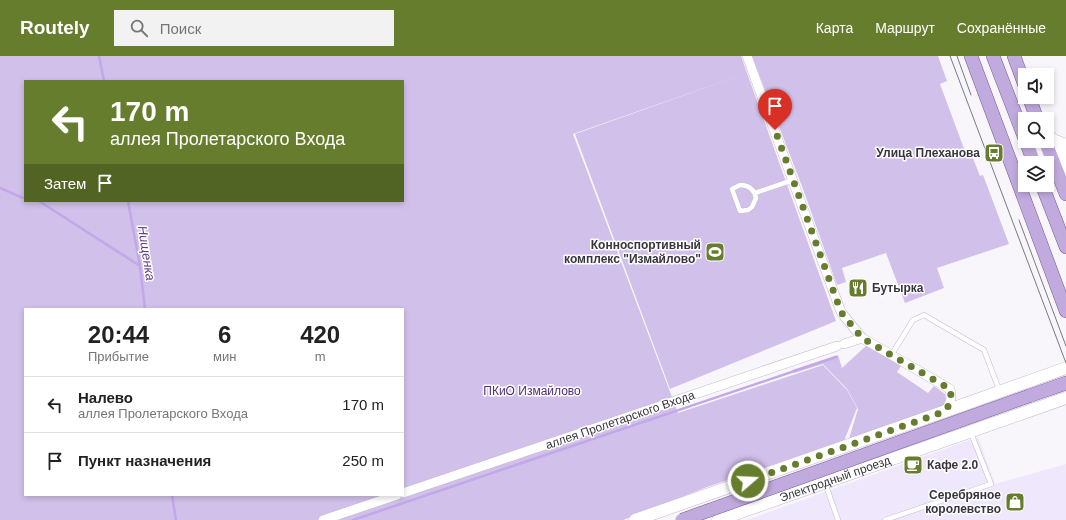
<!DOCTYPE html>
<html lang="ru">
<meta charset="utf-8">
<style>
body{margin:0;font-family:Arial,sans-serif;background:#f2f2f2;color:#222;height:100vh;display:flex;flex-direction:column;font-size:15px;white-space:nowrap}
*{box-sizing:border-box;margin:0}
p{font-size:13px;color:#767676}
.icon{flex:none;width:22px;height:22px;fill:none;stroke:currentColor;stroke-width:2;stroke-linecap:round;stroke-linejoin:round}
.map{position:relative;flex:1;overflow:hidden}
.drawer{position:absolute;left:24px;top:252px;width:380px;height:188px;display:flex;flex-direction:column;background:#fff;border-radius:0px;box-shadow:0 2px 6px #0003}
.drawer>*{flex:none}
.hud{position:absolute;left:24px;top:24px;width:380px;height:122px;border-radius:0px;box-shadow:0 2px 6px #0003;background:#667d2e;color:#fff;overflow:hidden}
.controls{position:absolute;left:1018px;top:12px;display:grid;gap:8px}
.controls a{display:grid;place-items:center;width:36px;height:36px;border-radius:0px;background:#fff;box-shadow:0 2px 6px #0003;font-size:20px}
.pin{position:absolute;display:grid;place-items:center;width:34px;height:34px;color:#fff;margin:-41px -17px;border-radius:50% 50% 50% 0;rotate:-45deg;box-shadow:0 0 4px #0007}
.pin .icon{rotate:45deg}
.me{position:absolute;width:44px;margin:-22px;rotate:71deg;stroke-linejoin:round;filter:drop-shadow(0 0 3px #0008)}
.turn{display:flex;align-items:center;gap:14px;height:84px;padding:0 20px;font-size:18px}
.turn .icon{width:52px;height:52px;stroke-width:2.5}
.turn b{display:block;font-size:28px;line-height:34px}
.then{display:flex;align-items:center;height:38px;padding:0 20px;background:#0003;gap:8px;font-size:15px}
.eta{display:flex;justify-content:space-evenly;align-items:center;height:68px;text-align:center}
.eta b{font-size:24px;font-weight:600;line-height:28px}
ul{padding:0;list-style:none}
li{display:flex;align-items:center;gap:12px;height:56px;padding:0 20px;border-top:1px solid #e0e0e0}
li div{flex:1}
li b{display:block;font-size:15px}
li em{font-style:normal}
header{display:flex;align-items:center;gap:24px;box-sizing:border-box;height:56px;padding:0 20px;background:#667d2e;color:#fff}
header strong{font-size:19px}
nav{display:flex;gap:22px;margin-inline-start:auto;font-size:14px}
.search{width:280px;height:36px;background:#f2f2f2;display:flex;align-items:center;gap:10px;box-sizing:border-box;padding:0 14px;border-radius:0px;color:#767676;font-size:15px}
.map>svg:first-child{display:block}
.built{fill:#efe7fb}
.green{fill:#d1c0ea;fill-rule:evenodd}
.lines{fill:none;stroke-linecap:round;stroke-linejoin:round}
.stream{stroke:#c2a7e9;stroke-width:2.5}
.lane-casing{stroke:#c3b9d2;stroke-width:5.5}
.street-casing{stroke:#c3b9d2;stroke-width:10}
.secondary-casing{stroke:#c3b9d2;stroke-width:13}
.primary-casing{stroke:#765c96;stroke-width:14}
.lane{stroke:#fff;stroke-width:4.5}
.street{stroke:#fff;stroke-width:9}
.secondary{stroke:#fff;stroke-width:12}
.primary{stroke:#c1aadd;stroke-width:13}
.tram{stroke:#7c7981;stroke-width:1}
.primary-bridge-casing{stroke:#765c96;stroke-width:14;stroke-linecap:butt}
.primary-bridge{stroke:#c1aadd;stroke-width:13}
.route{stroke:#667d2e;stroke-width:7;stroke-dasharray:0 12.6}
.labels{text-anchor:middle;stroke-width:3;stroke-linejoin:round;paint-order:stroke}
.poi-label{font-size:12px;font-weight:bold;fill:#38353e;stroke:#fff;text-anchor:end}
.park-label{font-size:12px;fill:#522d79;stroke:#fff}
.street-label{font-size:12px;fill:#38353e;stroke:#fff}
.water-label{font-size:13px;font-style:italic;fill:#5f3b89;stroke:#fff}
</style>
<header>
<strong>Routely</strong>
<div class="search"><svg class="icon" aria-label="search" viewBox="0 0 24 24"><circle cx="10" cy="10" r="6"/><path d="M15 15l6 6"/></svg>Поиск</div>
<nav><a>Карта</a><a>Маршрут</a><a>Сохранённые</a></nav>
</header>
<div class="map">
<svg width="1066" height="464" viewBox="0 0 1066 464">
<rect width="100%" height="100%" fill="#f8f6fb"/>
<!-- built -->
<path class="built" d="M 978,381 L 995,428 L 1066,408 L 1066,464 L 747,464 Z"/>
<!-- green -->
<path class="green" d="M 0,0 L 741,0 L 747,17 L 573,78 L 678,357 L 823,309 L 847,334 L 857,352 L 844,385 L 707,431 L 623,464 L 0,464 ZM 25,25 L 403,25 L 403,145 L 25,145 ZM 25,253 L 403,253 L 403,439 L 25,439 Z
M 752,0 L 938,0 L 947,25 L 940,28 L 966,98 L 971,97 L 980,120 L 983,119 L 1009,188 L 937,212 L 944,232 L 905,247 L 886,197 L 842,212 L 846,226 L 837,229 L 803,133 Z
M 747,17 L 836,265 L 670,333 L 575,78 Z
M 867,289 L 901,310 L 897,316 L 928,337 L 934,330 L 945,338 L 946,344 L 943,351 L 848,386 L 858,353 L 847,333 L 823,308 L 794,317 L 792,314 L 838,299 L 842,312 Z"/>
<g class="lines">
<!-- stream -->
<path class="stream" d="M 99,0 L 104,25
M 0,132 L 23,142
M 39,145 L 140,210
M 128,145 L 140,210 L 145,253
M 172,439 L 176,464
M 353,464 L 836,301"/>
<defs>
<path id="lane" d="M 740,129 C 749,129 754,133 756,142 L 752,151 L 748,154 L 740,155 L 732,133 Z
M 755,137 L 793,124
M 892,298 L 913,264 L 924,259 L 984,294 L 1000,336
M 825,427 L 838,464
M 885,464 L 991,428 L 971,377"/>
<path id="street" d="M 747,0 L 841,256 L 862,282 L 950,333 C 952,343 951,349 943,356
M 844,288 L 862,282
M 403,437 L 837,290
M 323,464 L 397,439"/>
<g id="secondary">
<path d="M 1047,78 L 1053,84 L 1066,89"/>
<path d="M 1034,106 L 1042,85"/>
<path d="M 1032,107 L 1066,92"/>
<path d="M 1063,128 L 1063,109 L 1066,98"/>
<path d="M 1022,135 L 1022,124 L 1025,116"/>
<path d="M 635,464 L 943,356 L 1066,312"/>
<path id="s1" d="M 718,464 L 1066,342"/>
</g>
<path id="primary" d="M 971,0 L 1066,255
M 993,0 L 1025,83
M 1014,0 L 1025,30
M 1029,41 L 1037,63
M 1026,85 L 1034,107
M 1045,85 L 1066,138
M 1042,129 L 1066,191
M 1029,340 L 1066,327"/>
</defs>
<!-- lane casing -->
<use href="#lane" class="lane-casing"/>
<!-- street casing -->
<use href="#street" class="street-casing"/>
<!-- secondary casing -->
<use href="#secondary" class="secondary-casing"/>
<!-- primary casing -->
<use href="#primary" class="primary-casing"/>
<!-- lane -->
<use href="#lane" class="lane"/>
<!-- street -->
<use href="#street" class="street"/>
<!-- secondary -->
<use href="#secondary" class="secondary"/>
<!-- primary -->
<use href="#primary" class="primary"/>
<!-- tram -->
<path class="tram" d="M 950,0 L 1066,307
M 957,0 L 971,39
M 1019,164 L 1066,290"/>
<defs>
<path id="primary-bridge" d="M 682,464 L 1029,340"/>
</defs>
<!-- primary-bridge casing -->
<use href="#primary-bridge" class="primary-bridge-casing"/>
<!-- primary-bridge -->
<use href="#primary-bridge" class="primary-bridge"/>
</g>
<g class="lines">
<!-- route -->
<path class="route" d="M 748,425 L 943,356 C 951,349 952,343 950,333 L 862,282 L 841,256 L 775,74"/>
</g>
<!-- icons -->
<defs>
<symbol id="bus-square" viewBox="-11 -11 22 22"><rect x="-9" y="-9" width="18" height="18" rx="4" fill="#667d2e" stroke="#fff"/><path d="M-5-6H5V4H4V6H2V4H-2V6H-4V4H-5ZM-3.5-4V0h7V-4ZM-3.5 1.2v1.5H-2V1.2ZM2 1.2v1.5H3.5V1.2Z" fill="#fff"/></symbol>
<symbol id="stadium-square" viewBox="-11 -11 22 22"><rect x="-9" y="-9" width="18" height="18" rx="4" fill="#667d2e" stroke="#fff"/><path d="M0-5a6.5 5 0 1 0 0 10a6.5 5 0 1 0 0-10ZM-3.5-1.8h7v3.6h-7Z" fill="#fff"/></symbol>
<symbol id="restaurant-square" viewBox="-11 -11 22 22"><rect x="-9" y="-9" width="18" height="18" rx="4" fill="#667d2e" stroke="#fff"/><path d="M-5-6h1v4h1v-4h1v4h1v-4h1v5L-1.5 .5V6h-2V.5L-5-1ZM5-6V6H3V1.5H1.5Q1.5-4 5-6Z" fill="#fff"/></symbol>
<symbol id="cafe-square" viewBox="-11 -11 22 22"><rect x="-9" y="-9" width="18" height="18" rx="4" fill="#667d2e" stroke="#fff"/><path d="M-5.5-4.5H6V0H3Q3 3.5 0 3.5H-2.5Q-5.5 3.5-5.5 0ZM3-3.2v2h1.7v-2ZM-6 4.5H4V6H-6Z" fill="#fff"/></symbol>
<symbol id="shop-square" viewBox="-11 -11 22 22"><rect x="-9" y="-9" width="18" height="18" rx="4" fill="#667d2e" stroke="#fff"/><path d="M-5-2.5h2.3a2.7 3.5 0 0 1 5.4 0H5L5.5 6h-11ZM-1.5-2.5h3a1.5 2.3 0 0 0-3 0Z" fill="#fff"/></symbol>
</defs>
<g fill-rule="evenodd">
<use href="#bus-square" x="983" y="86" width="22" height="22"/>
<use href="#stadium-square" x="704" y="185" width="22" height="22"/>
<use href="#restaurant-square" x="847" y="221" width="22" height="22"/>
<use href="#cafe-square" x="902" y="398" width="22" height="22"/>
<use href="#shop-square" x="1004" y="435" width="22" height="22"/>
</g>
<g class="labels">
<!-- poi labels -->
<g class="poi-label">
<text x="980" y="101">Улица Плеханова</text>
<text x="701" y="193">Конноспортивный<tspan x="701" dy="14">комплекс "Измайлово"</tspan></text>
<text x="872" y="236" text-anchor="start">Бутырка</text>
<text x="927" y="413" text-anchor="start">Кафе 2.0</text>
<text x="1001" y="443">Серебряное<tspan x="1001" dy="14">королевство</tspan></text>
</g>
<!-- park labels -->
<g class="park-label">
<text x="532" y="339">ПКиО Измайлово</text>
</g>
<!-- street labels -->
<g class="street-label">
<text transform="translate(620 364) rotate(-19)" y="4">аллея Пролетарского Входа</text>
<text dy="4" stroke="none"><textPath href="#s1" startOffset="124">Электродный проезд</textPath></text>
</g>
<!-- water labels -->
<g class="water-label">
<text transform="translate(147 197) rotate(81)" y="5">Нищенка</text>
</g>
</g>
</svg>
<div class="controls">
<a><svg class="icon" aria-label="sound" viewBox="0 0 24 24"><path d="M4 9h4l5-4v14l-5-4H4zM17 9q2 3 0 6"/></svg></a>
<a><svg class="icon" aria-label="search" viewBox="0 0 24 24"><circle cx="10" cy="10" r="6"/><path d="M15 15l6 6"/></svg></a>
<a><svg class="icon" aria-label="layers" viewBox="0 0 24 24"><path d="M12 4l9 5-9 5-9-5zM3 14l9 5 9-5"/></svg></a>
</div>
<div class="pin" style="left:775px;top:74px;background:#d93025"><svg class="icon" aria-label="arrive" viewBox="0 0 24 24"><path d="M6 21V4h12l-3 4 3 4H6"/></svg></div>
<svg class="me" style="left:748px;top:425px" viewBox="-20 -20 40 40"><circle r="17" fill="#667d2e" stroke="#fff" stroke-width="3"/><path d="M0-11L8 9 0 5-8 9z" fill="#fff"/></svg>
<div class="hud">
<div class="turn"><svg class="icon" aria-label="left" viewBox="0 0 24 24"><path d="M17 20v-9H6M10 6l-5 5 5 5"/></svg><div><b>170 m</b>аллея Пролетарского Входа</div></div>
<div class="then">Затем<svg class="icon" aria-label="arrive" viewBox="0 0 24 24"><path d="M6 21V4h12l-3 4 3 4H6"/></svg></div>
</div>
<section class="drawer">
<div class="eta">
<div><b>20:44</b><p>Прибытие</p></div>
<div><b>6</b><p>мин</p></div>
<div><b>420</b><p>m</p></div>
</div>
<ul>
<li><svg class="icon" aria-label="left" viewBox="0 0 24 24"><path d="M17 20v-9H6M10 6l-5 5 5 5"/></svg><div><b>Налево</b><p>аллея Пролетарского Входа</p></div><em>170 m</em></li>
<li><svg class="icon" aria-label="arrive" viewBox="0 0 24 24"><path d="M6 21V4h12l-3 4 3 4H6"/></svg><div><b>Пункт назначения</b></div><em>250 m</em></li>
</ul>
</section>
</div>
